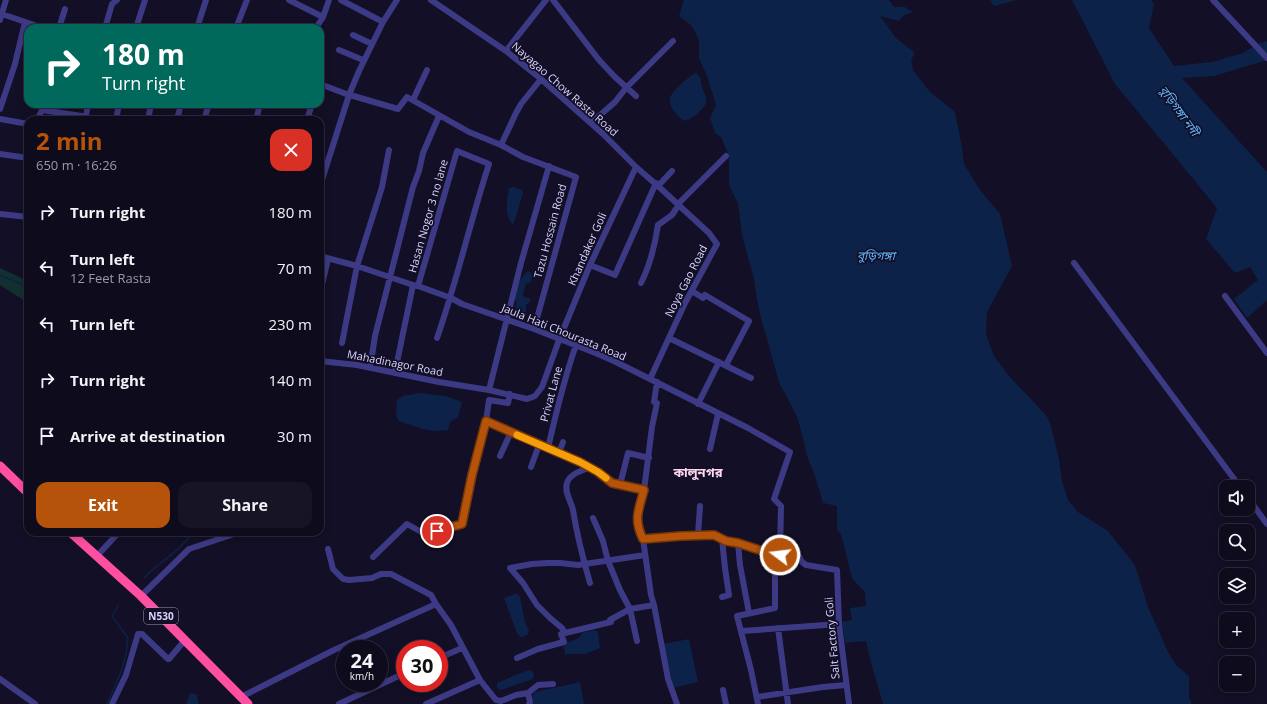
<!DOCTYPE html>
<meta charset="utf-8">
<style>
body{margin:0;font-family:"Open Sans","Noto Sans Bengali",sans-serif;background:#171425;color:#f1f3f6;height:100vh;display:flex;flex-direction:column;font-size:15px;white-space:nowrap}
*{box-sizing:border-box;margin:0}
p{font-size:13px;color:#9b9ba3}
.icon{flex:none;width:22px;height:22px;fill:none;stroke:currentColor;stroke-width:2;stroke-linecap:round;stroke-linejoin:round}
.map{position:relative;flex:1;overflow:hidden}
.drawer{position:absolute;left:24px;top:116px;width:300px;height:420px;display:flex;flex-direction:column;background:#0e0b1c;border-radius:12px;box-shadow:0 2px 10px #0003,0 0 0 1px #2e2b3b}
.drawer>*{flex:none}
.hud{position:absolute;left:24px;top:24px;width:300px;height:84px;border-radius:12px;box-shadow:0 2px 10px #0003,0 0 0 1px #2e2b3b;background:#00695c;color:#fff;overflow:hidden}
.tools{position:absolute;left:1219px;top:480px;display:grid;gap:8px}
.tools a{display:grid;place-items:center;width:36px;height:36px;border-radius:8px;background:#0e0b1c;box-shadow:0 2px 10px #0003,0 0 0 1px #2e2b3b;font-size:20px}
.speed{position:absolute;left:336px;top:640px;display:flex;gap:8px;font-size:20px;font-weight:700;text-align:center}
.speed>*{display:grid;place-content:center;width:52px;height:52px;border-radius:50%;background:#0e0b1c;box-shadow:0 2px 10px #0003,0 0 0 1px #2e2b3b;line-height:1}
.speed small{font-size:10px;font-weight:400}
.speed .limit{border:6px solid #d22;background:#fff;color:#111}
.pin{position:absolute;display:grid;place-items:center;width:34px;height:34px;color:#fff;margin:-17px;border:2px solid #fff;border-radius:50%;box-shadow:0 1px 4px #0007}
.me{position:absolute;width:44px;margin:-22px;rotate:285deg;stroke-linejoin:round;filter:drop-shadow(0 0 3px #0008)}
.turn{display:flex;align-items:center;gap:14px;height:84px;padding:0 12px;font-size:18px}
.turn .icon{width:52px;height:52px;stroke-width:2.5}
.turn b{display:block;font-size:28px;line-height:34px}
.round{display:grid;place-items:center;flex:none;width:42px;height:42px;border-radius:12px;background:#171425}
.summary{display:flex;align-items:center;justify-content:space-between;height:68px;padding:0 12px}
h1{font-size:24px;font-weight:700;line-height:30px;color:#b45309}
.cta{display:flex;gap:8px;margin-top:auto;padding:8px 12px}
.cta a{flex:1;height:46px;border-radius:12px;background:#b45309;color:#fff;font-size:16px;font-weight:700;line-height:46px;text-align:center}
.cta a+a{background:#171425;color:#f1f3f6}
ul{padding:0;list-style:none}
li{display:flex;align-items:center;gap:12px;height:56px;padding:0 12px}
li div{flex:1}
li b{display:block;font-size:15px}
li em{font-style:normal}
.map>svg:first-child{display:block}
.green{fill:#12302f}
.water{fill:#0c2248}
.lines{fill:none;stroke-linecap:round;stroke-linejoin:round}
.stream{stroke:#0c2248;stroke-width:1.5}
.minor{stroke:#3d3a85;stroke-width:6}
.highway{stroke:#ff4fa3;stroke-width:9}
.route-casing{stroke:#753606;stroke-width:10}
.route{stroke:#b45309;stroke-width:7}
.slow{stroke:#f59e0b;stroke-width:7}
.labels{text-anchor:middle;stroke-width:3.5;stroke-linejoin:round;paint-order:stroke}
.shield{fill:#130f26;stroke:#9e99be;stroke-width:1}
.shield-label{font-size:10px;font-weight:bold;fill:#d9d4ff}
.street-label{font-size:11px;fill:#d9d4ff;stroke:#130f26}
.water-label{font-size:12px;font-style:italic;fill:#62b6ff;stroke:#130f26}
.quarter-label{font-size:13px;font-weight:bold;fill:#ffd6f0;stroke:#130f26}
</style>
<div class="map">
<svg width="1267" height="704" viewBox="0 0 1267 704">
<rect width="100%" height="100%" fill="#130f26"/>
<!-- green -->
<path class="green" d="M 0,268 L 28,281 L 28,303 L 0,285 Z"/>
<!-- water -->
<path class="water" d="M 684,0 L 889,0 L 894,7 L 905,7 L 913,12 L 904,15 L 899,21 L 880,16 L 896,38 L 914,52 L 914,55 L 911,60 L 913,70 L 926,87 L 932,94 L 943,102 L 955,112 L 962,147 L 964,164 L 980,190 L 1000,214 L 1012,266 L 987,312 L 986,334 L 989,343 L 994,356 L 1009,376 L 1046,415 L 1050,423 L 1059,459 L 1062,481 L 1068,500 L 1078,512 L 1108,531 L 1135,565 L 1148,607 L 1168,652 L 1176,665 L 1189,676 L 1189,697 L 1192,704 L 883,704 L 870,659 L 866,641 L 845,643 L 842,622 L 852,620 L 850,608 L 866,606 L 865,592 L 857,584 L 852,578 L 841,534 L 837,530 L 837,506 L 823,503 L 815,476 L 808,459 L 798,419 L 779,382 L 761,318 L 757,300 L 754,279 L 742,235 L 738,204 L 729,185 L 729,156 L 721,137 L 715,133 L 710,118 L 716,105 L 707,76 L 699,58 L 699,40 L 692,26 L 679,16 Z
M 990,0 L 1016,0 L 995,6 L 993,5 Z
M 1072,0 L 1151,0 L 1154,4 L 1149,28 L 1174,66 L 1212,62 L 1243,53 L 1261,42 L 1262,43 L 1267,41 L 1267,60 L 1214,76 L 1182,78 L 1267,172 L 1267,300 L 1247,318 L 1234,299 L 1258,280 L 1250,267 L 1235,273 L 1206,239 L 1217,208 L 1115,84 Z
M 696,73 C 701,77 701,81 702,87 C 703,92 708,97 706,102 C 705,109 692,119 685,121 C 678,118 668,106 670,98 C 672,91 689,76 696,73 Z
M 513,187 L 522,190 L 523,193 L 514,223 L 512,224 C 504,213 507,201 509,188 Z
M 528,271 L 530,272 L 532,276 L 531,282 L 526,284 L 523,294 L 524,297 L 529,298 L 531,300 L 530,302 L 526,305 L 526,315 L 523,319 C 515,316 515,311 516,304 C 517,300 515,302 515,298 C 513,290 522,276 528,271 Z
M 420,393 L 446,396 L 462,402 L 458,417 L 450,422 L 448,430 L 435,431 L 423,429 L 399,421 L 396,416 L 397,400 L 403,396 Z
M 515,594 L 518,594 L 520,597 L 525,622 L 529,631 L 528,634 L 523,637 L 520,637 L 517,633 L 505,601 L 504,598 Z
M 594,630 L 598,632 L 600,648 L 598,649 L 585,654 L 565,654 L 564,646 L 566,643 L 579,638 L 582,633 Z
M 689,639 L 698,682 L 673,688 L 663,644 Z
M 530,670 L 532,671 L 534,675 L 533,679 L 504,689 L 499,690 L 497,687 L 497,683 L 518,674 Z
M 580,682 L 584,704 L 533,704 C 532,699 532,696 535,692 Z
M 190,693 L 196,694 L 198,700 L 198,704 L 186,704 Z"/>
<g class="lines">
<!-- stream -->
<path class="stream" d="M 0,275 L 28,287
M 144,578 C 159,562 181,551 193,532
M 107,704 L 121,672 L 126,654 L 128,638 L 112,616 L 118,606"/>
<!-- minor -->
<path class="minor" d="M 289,0 L 323,17
M 341,0 L 383,22
M 431,0 L 506,51 L 541,79 L 603,134 L 636,167 L 658,186 L 709,233 L 717,244 L 685,303 L 650,379
M 553,0 L 599,60 L 615,77 L 636,96
M 1213,0 L 1267,58
M 2,14 L 43,28
M 0,20 L 6,0
M 59,28 L 65,9
M 105,28 L 112,4 L 117,0
M 136,28 L 145,0
M 197,28 L 206,0
M 236,28 L 247,0
M 316,28 L 323,17 L 329,0
M 353,35 L 372,44
M 339,50 L 363,60
M 506,51 L 546,0
M 320,84 L 349,95
M 350,95 L 398,109 L 407,97 L 469,132 L 501,145
M 413,100 L 427,70
M 0,109 L 15,64 L 25,22
M 42,110 L 108,120
M 86,116 L 88,104
M 0,119 L 28,124
M 37,120 L 42,110 L 43,104
M 116,120 L 119,104
M 148,120 L 151,104
M 177,120 L 181,104
M 204,120 L 209,104
M 256,120 L 260,104
M 307,120 L 312,104
M 591,123 L 615,102 L 626,88 L 673,41
M 0,154 L 28,158
M 320,186 L 349,95 L 359,71 L 383,22 L 397,0
M 658,186 L 672,171
M 0,214 L 28,217
M 320,256 L 357,266 L 413,285 L 418,286 L 451,298 L 462,304 L 534,329 L 593,352 L 614,361 L 748,428 L 790,452 L 774,499 L 781,506 L 780,555
M 1074,263 L 1240,487
M 590,265 L 615,275 L 656,183
M 641,283 C 650,265 655,245 658,225 L 672,215 L 678,206 L 678,204 L 726,156
M 418,286 L 457,151 L 489,164 C 470,222 457,281 437,338
M 692,291 L 703,298 L 705,295 L 749,321 L 726,365
M 320,293 L 328,259
M 1225,296 L 1267,353
M 534,329 L 576,177 L 523,157 L 501,145 L 516,113 L 521,104 L 541,79
M 669,338 L 751,378
M 342,343 L 357,266 L 382,187 L 389,150
M 320,361 L 357,365 L 439,382 L 489,390 L 527,399 L 535,396 L 542,387 L 559,340 L 590,265 L 636,167
M 370,368 L 375,336 L 413,187 L 419,171 L 423,153 L 439,116
M 395,372 L 413,285
M 657,382 L 654,402 L 657,403 L 652,427 L 644,490 L 637,517 L 638,529 L 643,539 L 651,595 L 654,605 L 668,679 L 677,704
M 489,390 L 521,263 L 549,166
M 698,404 L 719,362
M 486,421 L 580,463 L 598,472 L 612,483 L 644,490
M 548,448 C 556,413 564,379 576,345
M 710,449 L 718,414
M 559,453 L 563,442
M 500,456 L 511,432
M 531,467 L 539,445
M 589,468 C 581,470 569,475 567,483 C 564,492 571,501 573,510 C 577,535 583,559 590,583
M 620,485 L 628,453 L 649,458
M 1248,498 L 1267,524
M 593,518 L 603,541 L 608,561 L 620,590 L 630,609 L 637,641
M 698,535 L 700,506
M 643,539 L 681,536 L 714,535 L 727,541 L 738,543 L 775,555 L 799,556 L 802,562 L 806,565 L 837,570 L 839,624 L 849,704
M 722,539 L 725,568 L 729,595 L 722,597
M 738,543 L 740,565 L 749,613
M 328,549 L 333,569 L 343,579 L 349,580 L 372,578 L 381,574 L 391,574 L 431,595 L 436,604 L 451,625 L 480,680 L 496,700 L 501,701 L 516,695 L 528,693 L 538,685 L 553,684
M 645,555 L 578,565 L 560,563 L 548,563 L 532,564 L 510,568 L 523,583 L 537,605 L 550,618 L 562,628 L 565,633 L 611,622 L 610,620 L 630,609 L 654,605
M 97,556 L 119,532
M 373,557 L 407,524 L 425,534 L 462,524 L 472,475 L 486,421 L 489,400 L 508,403 L 510,394
M 141,596 L 189,549 L 240,532
M 778,628 L 788,704
M 742,631 L 839,624
M 439,658 L 462,648
M 517,658 L 538,649 L 564,642 L 561,634 L 565,633
M 0,679 L 35,704
M 723,690 L 726,704
M 528,693 L 530,702 L 529,704
M 241,697 L 334,650 L 436,604
M 757,697 L 823,687 L 846,685
M 112,704 L 126,675 L 138,634 L 142,634 L 168,659 L 169,659 L 185,640
M 339,704 L 405,673
M 426,704 L 480,680
M 758,704 L 751,670 L 737,616 L 775,608 L 775,555"/>
<!-- highway -->
<path class="highway" d="M 0,466 L 28,493
M 70,532 L 141,596 L 248,704"/>
</g>
<g class="lines">
<defs>
<path id="route" d="M 437,531 L 462,524 L 472,475 L 486,421 L 580,462 L 598,472 L 612,483 L 644,490 C 639,509 633,519 643,539 L 681,536 L 714,535 L 726,541 L 738,543 L 775,555 L 780,555"/>
</defs>
<!-- route casing -->
<use href="#route" class="route-casing"/>
<!-- route -->
<use href="#route" class="route"/>
<!-- slow -->
<path class="slow" d="M 517,435 L 580,462 L 598,472 L 606,478"/>
</g>
<g class="labels">
<!-- shield labels -->
<rect class="shield" x="144" y="608" width="34" height="16" rx="3"/>
<g class="shield-label">
<text x="161" y="620">N530</text>
</g>
<!-- street labels -->
<g class="street-label">
<text transform="translate(565 89) rotate(41)" y="4">Nayagao Chow Rasta Road</text>
<text transform="translate(428 216) rotate(-74)" y="4">Hasan Nogor 3 no lane</text>
<text transform="translate(550 231) rotate(-75)" y="4">Tazu Hossain Road</text>
<text transform="translate(587 249) rotate(-66)" y="4">Khandaker Goli</text>
<text transform="translate(686 281) rotate(-63)" y="4">Noya Gao Road</text>
<text transform="translate(564 332) rotate(22)" y="4">Jaula Hati Chourasta Road</text>
<text transform="translate(395 363) rotate(11)" y="4">Mahadinagor Road</text>
<text transform="translate(551 394) rotate(-75)" y="4">Privat Lane</text>
<text transform="translate(832 638) rotate(-95)" y="4">Salt Factory Goli</text>
</g>
<!-- water labels -->
<g class="water-label">
<text transform="translate(1179 111) rotate(54)" y="4">বুড়িগঙ্গা নদী</text>
<text x="876" y="260">বুড়িগঙ্গা</text>
</g>
<!-- quarter labels -->
<g class="quarter-label">
<text x="698" y="477">কালুনগর</text>
</g>
</g>
</svg>
<div class="tools">
<a><svg class="icon" aria-label="sound" viewBox="0 0 24 24"><path d="M4 9h4l5-4v14l-5-4H4zM17 9q2 3 0 6"/></svg></a>
<a><svg class="icon" aria-label="search" viewBox="0 0 24 24"><circle cx="10" cy="10" r="6"/><path d="M15 15l6 6"/></svg></a>
<a><svg class="icon" aria-label="layers" viewBox="0 0 24 24"><path d="M12 4l9 5-9 5-9-5zM3 14l9 5 9-5"/></svg></a>
<a>+</a>
<a>−</a>
</div>
<div class="speed"><div>24<small>km/h</small></div><div class="limit">30</div></div>
<div class="pin" style="left:437px;top:531px;background:#d93025"><svg class="icon" aria-label="arrive" viewBox="0 0 24 24"><path d="M6 21V4h12l-3 4 3 4H6"/></svg></div>
<svg class="me" style="left:780px;top:555px" viewBox="-20 -20 40 40"><circle r="17" fill="#b45309" stroke="#fff" stroke-width="3"/><path d="M0-11L8 9 0 5-8 9z" fill="#fff"/></svg>
<div class="hud">
<div class="turn"><svg class="icon" aria-label="right" viewBox="0 0 24 24"><path d="M7 20v-9h11M14 6l5 5-5 5"/></svg><div><b>180 m</b>Turn right</div></div>
</div>
<section class="drawer">
<div class="summary"><div><h1>2 min</h1><p>650 m · 16:26</p></div><a class="round" style="background:#d93025;color:#fff"><svg class="icon" aria-label="close" viewBox="0 0 24 24"><path d="M6 6l12 12M18 6L6 18"/></svg></a></div>
<ul>
<li><svg class="icon" aria-label="right" viewBox="0 0 24 24"><path d="M7 20v-9h11M14 6l5 5-5 5"/></svg><div><b>Turn right</b></div><em>180 m</em></li>
<li><svg class="icon" aria-label="left" viewBox="0 0 24 24"><path d="M17 20v-9H6M10 6l-5 5 5 5"/></svg><div><b>Turn left</b><p>12 Feet Rasta</p></div><em>70 m</em></li>
<li><svg class="icon" aria-label="left" viewBox="0 0 24 24"><path d="M17 20v-9H6M10 6l-5 5 5 5"/></svg><div><b>Turn left</b></div><em>230 m</em></li>
<li><svg class="icon" aria-label="right" viewBox="0 0 24 24"><path d="M7 20v-9h11M14 6l5 5-5 5"/></svg><div><b>Turn right</b></div><em>140 m</em></li>
<li><svg class="icon" aria-label="arrive" viewBox="0 0 24 24"><path d="M6 21V4h12l-3 4 3 4H6"/></svg><div><b>Arrive at destination</b></div><em>30 m</em></li>
</ul>
<div class="cta"><a>Exit</a><a>Share</a></div>
</section>
</div>
